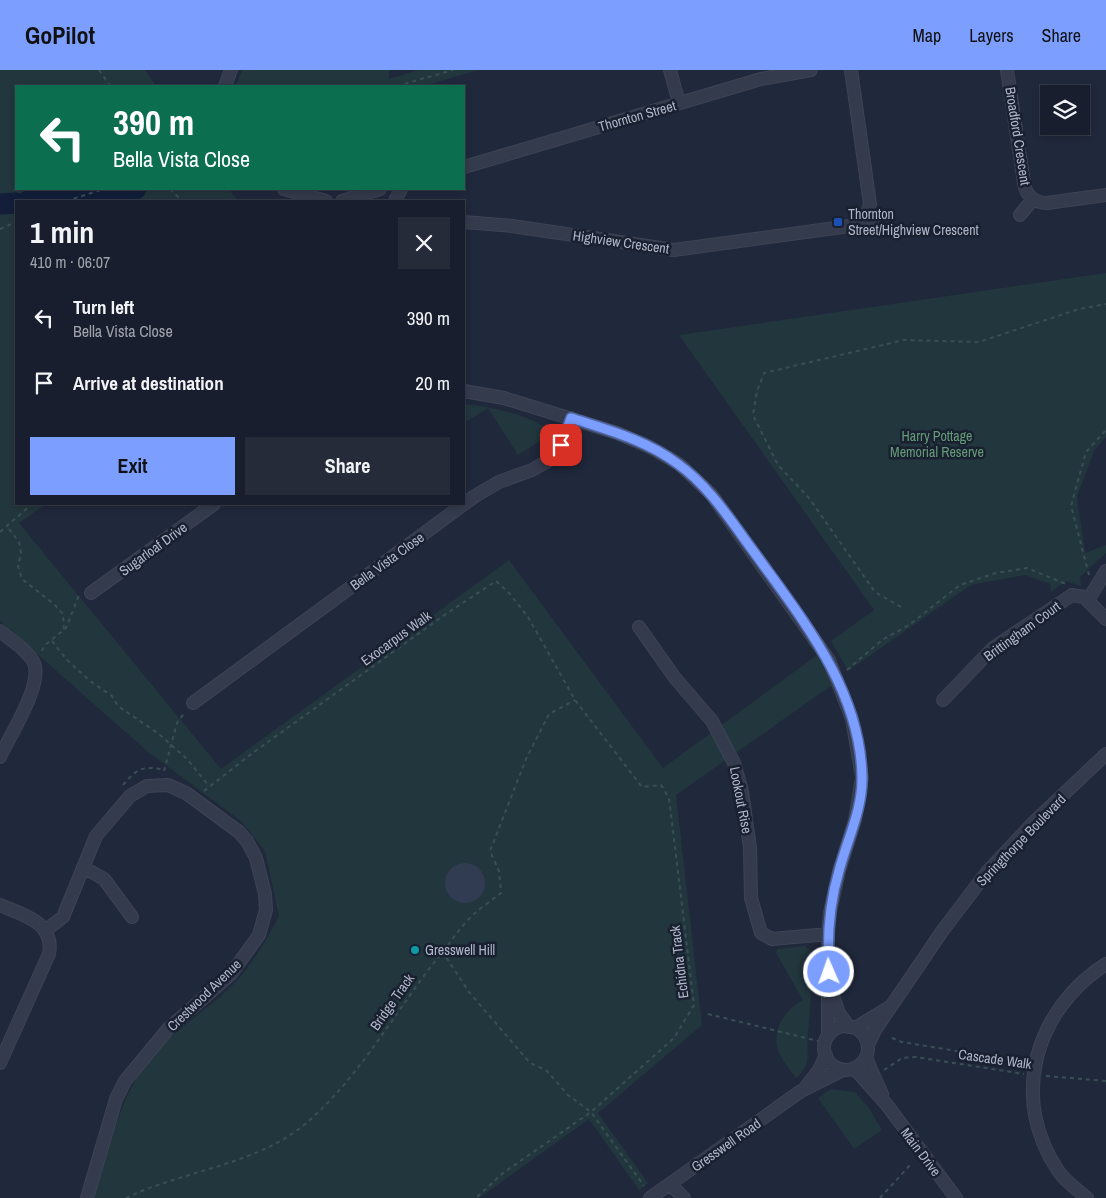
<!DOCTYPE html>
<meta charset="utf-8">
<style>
body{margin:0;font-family:"Archivo Narrow",sans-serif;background:#252b39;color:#f1f3f6;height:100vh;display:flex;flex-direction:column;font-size:19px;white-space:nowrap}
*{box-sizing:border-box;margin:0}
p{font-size:16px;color:#9fa2aa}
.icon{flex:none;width:28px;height:28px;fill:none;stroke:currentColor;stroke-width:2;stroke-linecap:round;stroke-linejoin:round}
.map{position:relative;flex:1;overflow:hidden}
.details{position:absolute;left:15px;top:130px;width:450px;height:305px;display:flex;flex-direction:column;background:#181e2d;border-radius:0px;box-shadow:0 2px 8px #0003,0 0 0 1px #363c49}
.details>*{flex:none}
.banner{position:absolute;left:15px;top:15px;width:450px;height:105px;border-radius:0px;box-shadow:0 2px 8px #0003,0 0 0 1px #363c49;background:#0b6e4f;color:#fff;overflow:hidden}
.tools{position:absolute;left:1040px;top:15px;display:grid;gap:10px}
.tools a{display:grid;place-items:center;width:50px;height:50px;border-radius:0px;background:#181e2d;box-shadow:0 2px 8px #0003,0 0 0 1px #363c49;font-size:25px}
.pin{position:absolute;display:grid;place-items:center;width:42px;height:42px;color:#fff;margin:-21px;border-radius:10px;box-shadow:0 2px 8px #0006}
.me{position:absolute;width:55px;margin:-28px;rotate:358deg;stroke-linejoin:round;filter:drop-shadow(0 0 4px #0008)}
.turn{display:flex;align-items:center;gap:18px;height:105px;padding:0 15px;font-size:22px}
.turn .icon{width:65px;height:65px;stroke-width:2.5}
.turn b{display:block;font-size:35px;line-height:42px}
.round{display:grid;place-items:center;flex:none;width:52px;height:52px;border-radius:0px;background:#252b39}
.head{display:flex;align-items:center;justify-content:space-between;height:85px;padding:0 15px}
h1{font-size:30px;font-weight:700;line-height:38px}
.action{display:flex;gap:10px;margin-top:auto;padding:10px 15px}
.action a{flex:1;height:58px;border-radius:0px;background:#7c9eff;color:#111;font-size:20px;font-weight:700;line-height:58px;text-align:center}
.action a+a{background:#252b39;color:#f1f3f6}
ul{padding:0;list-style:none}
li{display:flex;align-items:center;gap:15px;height:65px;padding:0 15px}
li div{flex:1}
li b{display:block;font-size:19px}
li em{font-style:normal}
header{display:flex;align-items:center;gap:30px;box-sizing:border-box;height:70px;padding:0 25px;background:#7c9eff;color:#111}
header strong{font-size:24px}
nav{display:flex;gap:28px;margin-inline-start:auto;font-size:18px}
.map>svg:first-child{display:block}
.green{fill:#22363d}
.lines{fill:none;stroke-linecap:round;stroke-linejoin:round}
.river{stroke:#131e3a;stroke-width:21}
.building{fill:#313b52}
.street-casing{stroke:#3d4455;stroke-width:14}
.path{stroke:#3a4f55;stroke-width:2;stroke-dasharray:4 4;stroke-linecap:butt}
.street{stroke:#343b4c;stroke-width:12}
.route-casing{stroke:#5167a6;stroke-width:12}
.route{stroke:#7c9eff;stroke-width:9}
.transit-dot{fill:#1a4fb4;stroke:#192030;stroke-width:2}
.culture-dot{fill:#0f9aa8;stroke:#192030;stroke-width:2}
.labels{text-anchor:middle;stroke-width:5;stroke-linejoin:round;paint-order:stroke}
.street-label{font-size:14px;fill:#aeb5c8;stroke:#192030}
.poi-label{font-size:14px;fill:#aeb5c8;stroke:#192030;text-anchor:start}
.park-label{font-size:14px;fill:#649b77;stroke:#192030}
</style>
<header>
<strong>GoPilot</strong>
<nav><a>Map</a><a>Layers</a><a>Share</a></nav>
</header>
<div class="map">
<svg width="1106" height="1128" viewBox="0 0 1106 1128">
<rect width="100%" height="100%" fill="#20283c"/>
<!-- green -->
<path class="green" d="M 0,0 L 145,0 L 156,16 L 16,16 L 16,119 L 229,119 L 238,131 L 16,131 L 16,434 L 46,434 L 19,453 L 221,699 L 509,490 L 663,698 L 817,585 L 835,613 L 676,725 L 702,955 L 598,1043 L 648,1113 L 639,1120 L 589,1049 L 479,1128 L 93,1128 C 109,1078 121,1018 158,979 C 183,953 216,934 240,907 C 256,888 268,867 279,846 L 265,781 L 241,751 L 148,682 L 0,551 Z
M 242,0 L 389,0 L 389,9 L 418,0 L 478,0 L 424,16 L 236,16 Z
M 1106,203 L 1106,367 L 1094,381 L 1077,427 L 1085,483 L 1106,475 L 1106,483 L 1080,507 L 1081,516 L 1066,511 L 1051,522 L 1050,514 L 1025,505 L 971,515 L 848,601 L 831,571 L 874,540 L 679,265 Z
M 464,334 C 488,336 532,345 551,361 L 551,364 L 518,385 L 488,338 L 464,353 Z
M 805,876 L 811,881 C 812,909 811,935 808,962 C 806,980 813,995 796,1008 C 791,1001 784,993 780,985 C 769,963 784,940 803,930 L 776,883 L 777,879 Z
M 831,1019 L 855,1022 L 869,1038 L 882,1060 L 854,1079 L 818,1028 Z"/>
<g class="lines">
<!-- river -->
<path class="river" d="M 28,131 L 136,119
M 0,134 L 16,133"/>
</g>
<!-- building -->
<path class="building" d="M445 813a20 20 0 1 1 40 0a20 20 0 1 1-40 0Z"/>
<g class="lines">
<defs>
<path id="street" d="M 670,0 L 679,33
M 1007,0 L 1024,113 C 1026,125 1034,133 1047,133 L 1106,125
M 225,16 L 231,0
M 464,97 L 761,9 L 811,0
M 284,119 L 326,131
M 342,131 L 380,119
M 395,131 L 401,119
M 1020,145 L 1033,129
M 865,148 L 879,160
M 464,152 L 512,156 L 674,180 L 857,155 L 866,147 L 870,134 L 851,0
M 464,321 L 504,328 L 617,363 L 650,377 L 679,394 L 711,424 L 829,590 L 852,649 L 862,707 L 855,750 L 839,801 L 830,842 L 828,864 L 828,966
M 91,523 L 214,434
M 1088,530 L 1106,501
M 639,557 L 675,608 L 712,651 L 734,693 L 742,721 L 750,778 L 751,828 L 761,863 L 772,869 L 828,864
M 0,561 C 10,570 28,580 34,593 C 43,615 10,665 0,687
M 943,630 L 993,578 L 1072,525 L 1084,527 L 1106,549
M 193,633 L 475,426 L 499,412 L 532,400 L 548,391 L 561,375 L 571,348
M 83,797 L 104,809 L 132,847
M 0,835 C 23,845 55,852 49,884 L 0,993
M 46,860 L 63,847 L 96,766 L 130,726 L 147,716 L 168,715 L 186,723 L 239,762 L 247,771 L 256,788 L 265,824 L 266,840 L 259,865 L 231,904 L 168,959 L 125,1011 L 116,1029 L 87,1128
M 832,923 L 839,943 L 849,957
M824 978a22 22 0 1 1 44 0a22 22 0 1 1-44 0Z
M 855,958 L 888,938
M 868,975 L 875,960 L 943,860 L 987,802 L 1033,753 L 1106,684
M 866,988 L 882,1024
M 854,998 L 887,1035 L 956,1128
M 805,1018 L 819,1000 L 826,985
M 670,1114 L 684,1128
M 650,1128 L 801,1021 L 843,1000
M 1087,1128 C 1078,1120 1066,1112 1059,1102 C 1009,1030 1034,940 1106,894"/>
</defs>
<!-- street casing -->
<use href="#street" class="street-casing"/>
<!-- path -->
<path class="path" d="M 99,0 L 110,16
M 397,16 L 453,0
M 170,119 L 182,131
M 66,131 L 104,119
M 0,159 L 16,152
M 9,459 L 19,472 L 21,483 L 18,496 L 22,509 L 55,535 L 63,544 L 64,560
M 0,462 L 32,434
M 1089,505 L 1071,436 L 1086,382 L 1106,360
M 901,537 L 875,522 L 809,428 L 778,395 L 753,345 L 757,321 L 764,303 L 904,270 L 979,272 L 1079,239 L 1106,234
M 52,571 L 67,590 L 90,611 L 112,626 L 118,636 L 159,664 L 187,689 L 209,716
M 42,581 L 44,576 L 66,558 L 79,525
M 847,600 L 882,570 L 909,555 L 960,515 L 996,503 L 1027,498 L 1066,514
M 164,701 L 177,653 L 185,642
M 123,715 C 137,699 142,695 164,700
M 204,721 L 254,682 L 443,546 L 496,511 L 510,524 L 528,547 L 575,630 L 642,717 L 661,715 L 669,728 L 694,935 L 674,968 L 591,1042 L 503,1103 L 476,1128
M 442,881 L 469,922 L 530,993 L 546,1000 L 568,1025 L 591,1042 L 644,1116
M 708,944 L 818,971
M 892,968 L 902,972 L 1023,992
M 884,1000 L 902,988 L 916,987 L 1024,1004
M 1046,1006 L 1106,1011
M 126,1128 C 186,1099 262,1095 312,1048 C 366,999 399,934 445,879 C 454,867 463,854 474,844 C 482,837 492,830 501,823 L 499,801 L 490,781 L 526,689 L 549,644 L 575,630
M 880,1128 L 911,1094"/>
<!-- street -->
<use href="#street" class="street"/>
</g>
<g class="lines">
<defs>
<path id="route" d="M 561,375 L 571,348 C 608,360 646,370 678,394 C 710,417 731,451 754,482 C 802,549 860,619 862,706 C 863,739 847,770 839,801 C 829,834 827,868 829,902"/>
</defs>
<!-- route casing -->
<use href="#route" class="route-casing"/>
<!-- route -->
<use href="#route" class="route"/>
</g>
<!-- markers -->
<rect class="transit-dot" x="833" y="147" width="10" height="10" rx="2.5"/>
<circle class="culture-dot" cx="415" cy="880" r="5"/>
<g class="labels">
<!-- street labels -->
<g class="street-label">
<text transform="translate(637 46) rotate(-16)" y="5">Thornton Street</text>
<text transform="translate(1018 66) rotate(81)" y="5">Broadford Crescent</text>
<text transform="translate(621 172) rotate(8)" y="5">Highview Crescent</text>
<text transform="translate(153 479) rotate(-36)" y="5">Sugarloaf Drive</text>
<text transform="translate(387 491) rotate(-36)" y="5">Bella Vista Close</text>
<text transform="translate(1022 561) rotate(-36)" y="5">Brittingham Court</text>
<text transform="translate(396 568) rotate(-36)" y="5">Exocarpus Walk</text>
<text transform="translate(741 730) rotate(79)" y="5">Lookout Rise</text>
<text transform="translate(1021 770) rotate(-46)" y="5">Springthorpe Boulevard</text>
<text transform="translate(679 892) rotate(-97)" y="5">Echidna Track</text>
<text transform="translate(204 925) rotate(-44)" y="5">Crestwood Avenue</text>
<text transform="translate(392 932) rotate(-55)" y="5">Bridge Track</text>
<text transform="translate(995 989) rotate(8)" y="5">Cascade Walk</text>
<text transform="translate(726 1075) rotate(-35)" y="5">Gresswell Road</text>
<text transform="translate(921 1082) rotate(53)" y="5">Main Drive</text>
</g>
<!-- poi labels -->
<g class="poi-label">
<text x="848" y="149">Thornton<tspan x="848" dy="16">Street/Highview Crescent</tspan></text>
<text x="425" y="885">Gresswell Hill</text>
</g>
<!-- park labels -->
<g class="park-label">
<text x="937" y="371">Harry Pottage<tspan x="937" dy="16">Memorial Reserve</tspan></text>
</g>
</g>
</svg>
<div class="tools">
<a><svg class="icon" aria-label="layers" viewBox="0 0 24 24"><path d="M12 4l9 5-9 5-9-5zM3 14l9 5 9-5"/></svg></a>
</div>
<div class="pin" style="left:561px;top:375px;background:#d93025"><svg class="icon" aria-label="arrive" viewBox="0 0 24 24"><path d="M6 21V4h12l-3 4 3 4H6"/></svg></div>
<svg class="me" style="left:829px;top:902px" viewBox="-20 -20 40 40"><circle r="17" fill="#7c9eff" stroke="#fff" stroke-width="3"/><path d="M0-11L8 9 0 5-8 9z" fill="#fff"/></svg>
<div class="banner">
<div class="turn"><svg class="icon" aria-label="left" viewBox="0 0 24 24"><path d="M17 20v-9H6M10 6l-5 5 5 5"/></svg><div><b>390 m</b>Bella Vista Close</div></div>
</div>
<section class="details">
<div class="head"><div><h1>1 min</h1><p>410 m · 06:07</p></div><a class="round"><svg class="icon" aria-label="close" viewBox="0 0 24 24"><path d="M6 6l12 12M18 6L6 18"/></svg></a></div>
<ul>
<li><svg class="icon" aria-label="left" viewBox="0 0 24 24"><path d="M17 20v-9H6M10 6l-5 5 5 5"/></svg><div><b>Turn left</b><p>Bella Vista Close</p></div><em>390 m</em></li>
<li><svg class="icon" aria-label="arrive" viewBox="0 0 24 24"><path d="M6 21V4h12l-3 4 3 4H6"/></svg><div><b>Arrive at destination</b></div><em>20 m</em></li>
</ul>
<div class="action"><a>Exit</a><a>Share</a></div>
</section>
</div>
